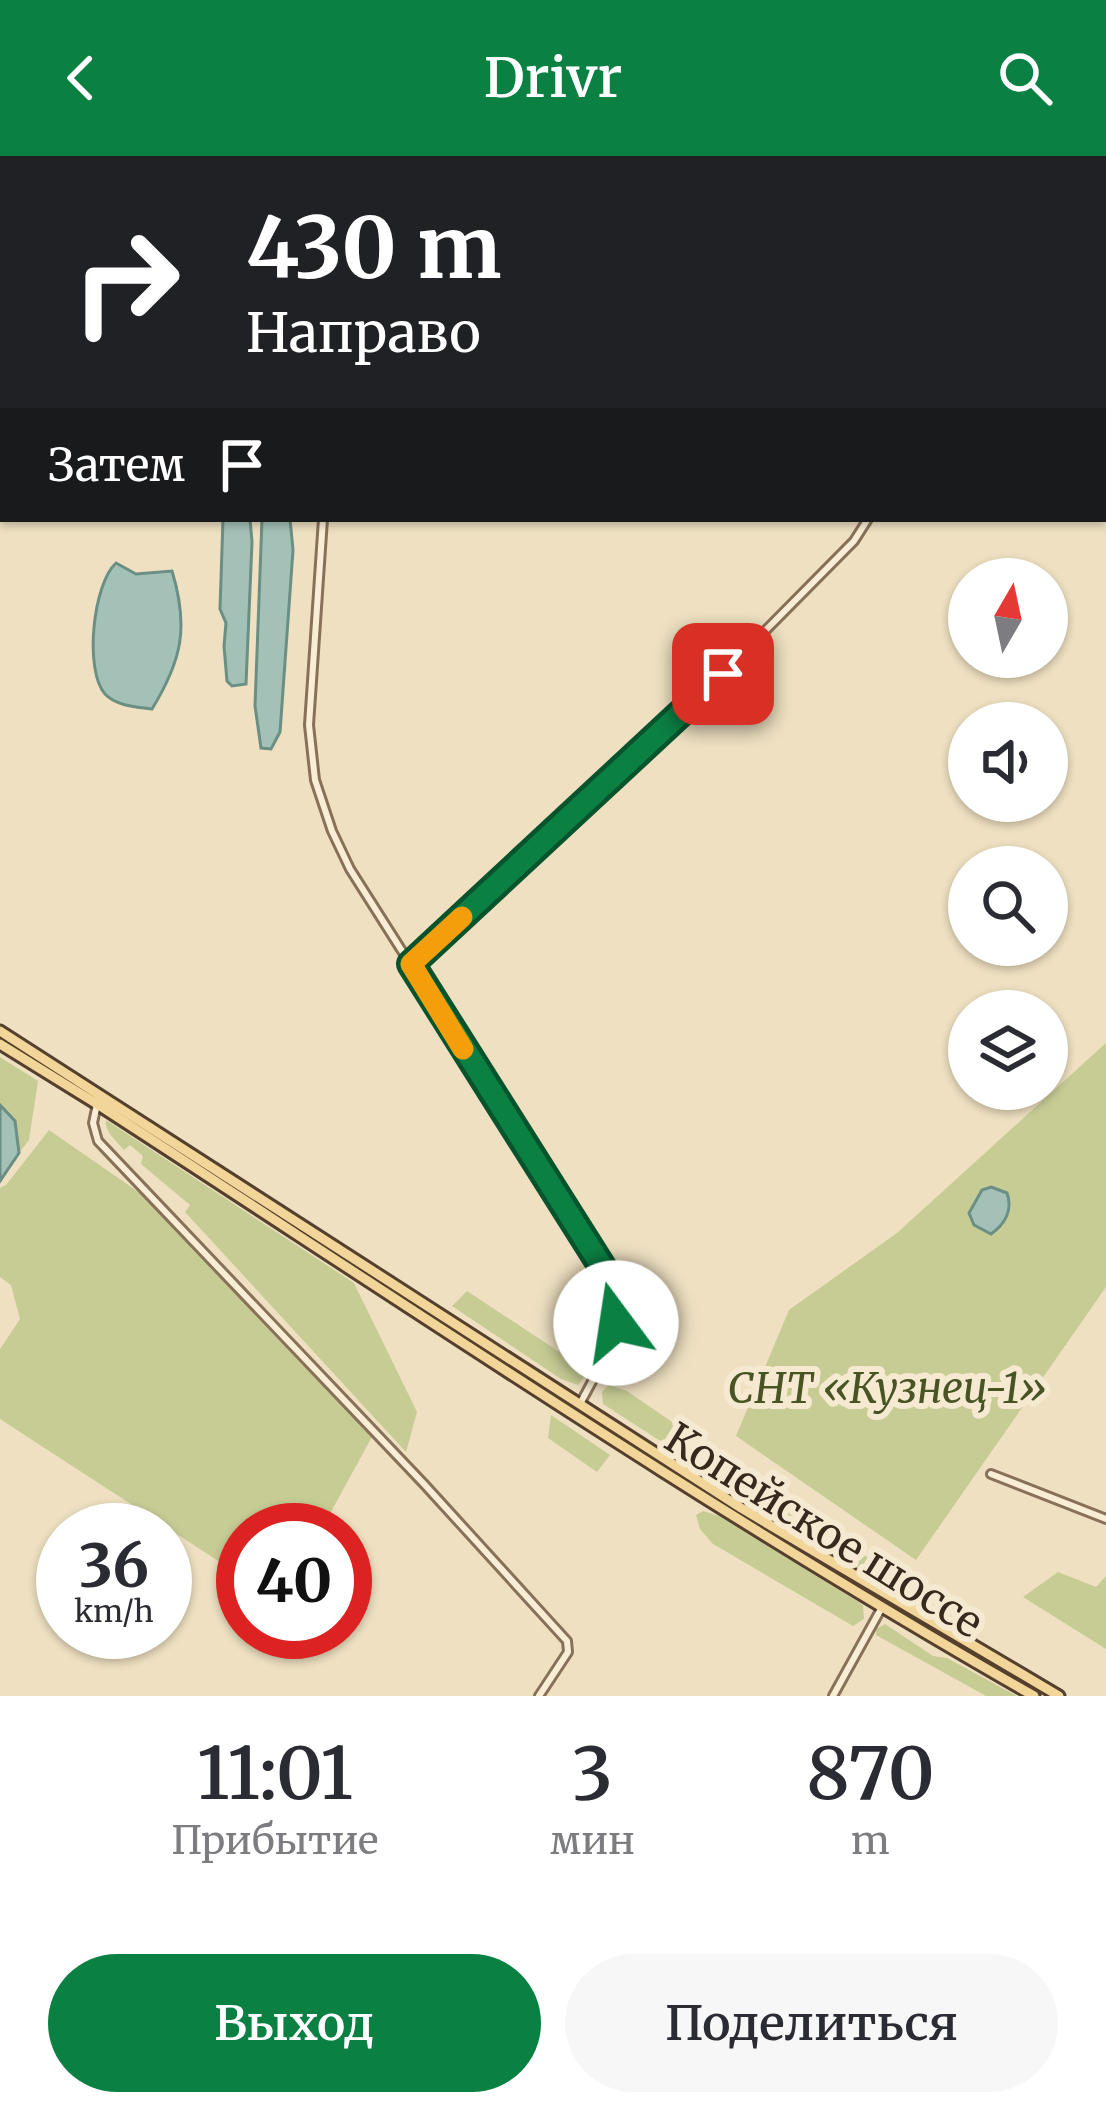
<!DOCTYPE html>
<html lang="ru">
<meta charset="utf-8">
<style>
body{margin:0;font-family:Merriweather,serif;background:#f7f7f7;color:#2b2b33;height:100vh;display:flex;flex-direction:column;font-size:45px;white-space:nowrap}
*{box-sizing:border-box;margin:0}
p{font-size:39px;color:#7c7c81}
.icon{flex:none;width:66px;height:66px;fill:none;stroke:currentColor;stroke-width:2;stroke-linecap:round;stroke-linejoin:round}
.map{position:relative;height:1540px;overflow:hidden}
.sheet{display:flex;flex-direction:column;background:#fff;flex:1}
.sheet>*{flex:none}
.top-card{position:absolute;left:0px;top:0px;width:1107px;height:366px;box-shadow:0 3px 9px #0004;background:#202124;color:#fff;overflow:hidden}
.needle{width:78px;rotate:9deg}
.tools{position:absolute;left:948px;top:402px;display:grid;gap:24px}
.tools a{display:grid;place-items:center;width:120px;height:120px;border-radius:50%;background:#fff;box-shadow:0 3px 9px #0004;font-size:60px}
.speed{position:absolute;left:36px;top:1347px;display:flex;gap:24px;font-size:60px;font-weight:700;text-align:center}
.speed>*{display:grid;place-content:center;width:156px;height:156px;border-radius:50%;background:#fff;box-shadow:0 3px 9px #0004;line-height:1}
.speed small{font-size:30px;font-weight:400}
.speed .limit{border:18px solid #d22;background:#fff;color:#111}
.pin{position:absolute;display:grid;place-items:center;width:102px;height:102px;color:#fff;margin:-51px;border-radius:24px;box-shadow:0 6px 18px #0006}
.me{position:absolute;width:132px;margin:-66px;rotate:346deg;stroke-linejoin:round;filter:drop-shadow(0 0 9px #0008)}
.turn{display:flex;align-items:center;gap:42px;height:252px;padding:0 48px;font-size:54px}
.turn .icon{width:156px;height:156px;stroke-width:2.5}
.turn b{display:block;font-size:84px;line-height:102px}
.then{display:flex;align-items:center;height:114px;padding:0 48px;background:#0003;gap:24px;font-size:45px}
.eta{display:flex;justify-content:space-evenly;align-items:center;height:204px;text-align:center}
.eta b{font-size:72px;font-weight:600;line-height:84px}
.button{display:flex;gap:24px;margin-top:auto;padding:24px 48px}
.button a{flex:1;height:138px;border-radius:72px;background:#0b8043;color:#fff;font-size:48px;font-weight:600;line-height:138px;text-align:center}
.button a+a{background:#f7f7f7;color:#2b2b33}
header{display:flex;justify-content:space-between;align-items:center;height:156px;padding:0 48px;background:#0b8043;color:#fff;font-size:54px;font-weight:600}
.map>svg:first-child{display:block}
.green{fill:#c7cc95}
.water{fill:#a4c1b8;stroke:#6b8f85;stroke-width:3}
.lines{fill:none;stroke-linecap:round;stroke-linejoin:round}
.stream{stroke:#6b8f85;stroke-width:3}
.minor-casing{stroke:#887159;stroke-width:12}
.major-casing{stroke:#553f2d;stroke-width:15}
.minor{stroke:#f9eed5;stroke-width:6}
.major{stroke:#f2d599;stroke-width:9}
.route-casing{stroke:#07532c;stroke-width:30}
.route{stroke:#0b8043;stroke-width:21}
.slow{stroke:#f59e0b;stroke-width:21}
.labels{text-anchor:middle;stroke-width:12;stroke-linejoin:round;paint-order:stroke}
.park-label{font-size:42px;font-style:italic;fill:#495424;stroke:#f5ead1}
.street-label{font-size:42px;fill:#37291d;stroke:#f5ead1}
</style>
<header><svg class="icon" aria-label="back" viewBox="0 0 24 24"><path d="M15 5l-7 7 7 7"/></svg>Drivr<svg class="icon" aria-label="search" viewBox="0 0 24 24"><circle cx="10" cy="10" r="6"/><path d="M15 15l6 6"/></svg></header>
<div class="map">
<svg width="1106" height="1540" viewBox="0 0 1106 1540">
<rect width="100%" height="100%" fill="#eee0c1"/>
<!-- green -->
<path class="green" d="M 1106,887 L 1106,1131 L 916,1404 L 736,1280 L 789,1154 L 897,1077 Z
M 0,901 L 38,925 L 29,984 L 19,997 L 15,965 L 0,948 Z
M 106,964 L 354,1127 L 417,1256 L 406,1296 L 185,1056 L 190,1049 L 141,1008 L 143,1000 L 130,989 L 124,994 C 117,985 104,976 106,964 Z
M 49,974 L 163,1053 L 373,1279 L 321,1374 L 243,1374 L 243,1421 L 0,1263 L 0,1193 L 20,1163 L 11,1129 L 0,1121 L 0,1032 L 6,1029 Z
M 467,1135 L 582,1211 L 584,1221 L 578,1229 L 561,1223 L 452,1150 Z
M 609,1229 L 627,1235 L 675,1268 L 673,1284 L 665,1288 L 603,1248 L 602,1236 Z
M 551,1259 L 610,1299 L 597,1316 L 548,1282 Z
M 688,1285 L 696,1286 L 765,1329 L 882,1412 L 870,1423 L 684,1303 Z
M 703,1355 L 719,1360 L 863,1449 L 864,1463 L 853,1470 L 713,1388 L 700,1373 L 696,1359 Z
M 1058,1416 L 1096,1431 L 1106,1420 L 1106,1493 L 1023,1441 Z
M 885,1468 L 933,1500 L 947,1502 L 1017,1540 L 986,1540 L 876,1479 L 876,1473 Z"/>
<!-- water -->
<path class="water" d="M 223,363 L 250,363 L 252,386 L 246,528 L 232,530 L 227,525 L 224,490 L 226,467 L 220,453 Z
M 262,363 L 290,363 L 293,394 L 280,576 L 271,593 L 261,592 L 255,550 Z
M 116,407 L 136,418 L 172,415 C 189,471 182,504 152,553 C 137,551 116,550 105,538 C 84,514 93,428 116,407 Z
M 0,949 L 15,965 L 19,997 L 0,1025 Z
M 991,1031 L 1007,1037 C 1013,1054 1005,1068 991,1078 L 974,1069 L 969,1057 L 982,1034 Z"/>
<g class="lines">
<!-- stream -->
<path class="stream" d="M 517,3 L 520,0"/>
<defs>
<path id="minor" d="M 224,0 L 227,3
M 323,363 L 309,569 L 315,624 L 332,675 L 350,713 L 608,1120 C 612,1128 617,1139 618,1147 C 621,1178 594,1221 580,1248
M 411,808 L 609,622 L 747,498 L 757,483 L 854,385 L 868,363
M 97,948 L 93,967 L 98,985 L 424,1328 L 567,1485 L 568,1496 L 539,1540
M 991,1318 L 1106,1363
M 833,1540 L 881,1453"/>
<path id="major" d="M 0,875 L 741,1352 L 1059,1540
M 0,888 L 97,948 C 407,1149 713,1357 1034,1540"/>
</defs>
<!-- minor casing -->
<use href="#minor" class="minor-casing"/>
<!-- major casing -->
<use href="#major" class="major-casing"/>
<!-- minor -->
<use href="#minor" class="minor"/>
<!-- major -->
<use href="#major" class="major"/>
</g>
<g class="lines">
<defs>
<path id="route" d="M 616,1167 L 619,1145 L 608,1120 L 411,808 L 723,518"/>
</defs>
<!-- route casing -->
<use href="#route" class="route-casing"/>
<!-- route -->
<use href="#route" class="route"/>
<!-- slow -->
<path class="slow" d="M 462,761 L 411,808 L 463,893"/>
</g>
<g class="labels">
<!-- park labels -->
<g class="park-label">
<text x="887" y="1247">СНТ «Кузнец-1»</text>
</g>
<!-- street labels -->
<g class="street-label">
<text transform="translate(824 1374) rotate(32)" y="15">Копейское шоссе</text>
</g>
</g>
</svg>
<div class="tools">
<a><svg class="needle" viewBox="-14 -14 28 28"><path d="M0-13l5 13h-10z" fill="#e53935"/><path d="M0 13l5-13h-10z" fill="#7c7c81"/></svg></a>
<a><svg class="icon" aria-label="sound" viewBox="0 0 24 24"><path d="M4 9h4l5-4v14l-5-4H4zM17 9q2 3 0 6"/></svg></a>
<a><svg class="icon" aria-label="search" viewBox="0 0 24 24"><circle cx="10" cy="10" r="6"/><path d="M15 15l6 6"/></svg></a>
<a><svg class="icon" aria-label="layers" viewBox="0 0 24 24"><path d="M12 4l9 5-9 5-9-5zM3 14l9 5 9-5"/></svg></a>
</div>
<div class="speed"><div>36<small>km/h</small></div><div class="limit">40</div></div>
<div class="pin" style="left:723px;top:518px;background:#d93025"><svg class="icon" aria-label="arrive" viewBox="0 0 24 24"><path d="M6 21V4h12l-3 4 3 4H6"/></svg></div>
<svg class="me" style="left:616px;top:1167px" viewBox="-20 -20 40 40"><circle r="19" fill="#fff"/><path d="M0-13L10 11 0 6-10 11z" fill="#0b8043"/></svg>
<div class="top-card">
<div class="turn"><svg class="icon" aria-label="right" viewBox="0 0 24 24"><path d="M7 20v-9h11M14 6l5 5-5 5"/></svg><div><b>430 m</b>Направо</div></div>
<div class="then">Затем<svg class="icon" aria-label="arrive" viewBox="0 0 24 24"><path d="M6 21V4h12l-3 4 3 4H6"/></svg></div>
</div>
</div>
<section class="sheet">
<div class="eta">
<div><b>11:01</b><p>Прибытие</p></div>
<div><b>3</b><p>мин</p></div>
<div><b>870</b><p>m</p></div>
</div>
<div class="button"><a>Выход</a><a>Поделиться</a></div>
</section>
